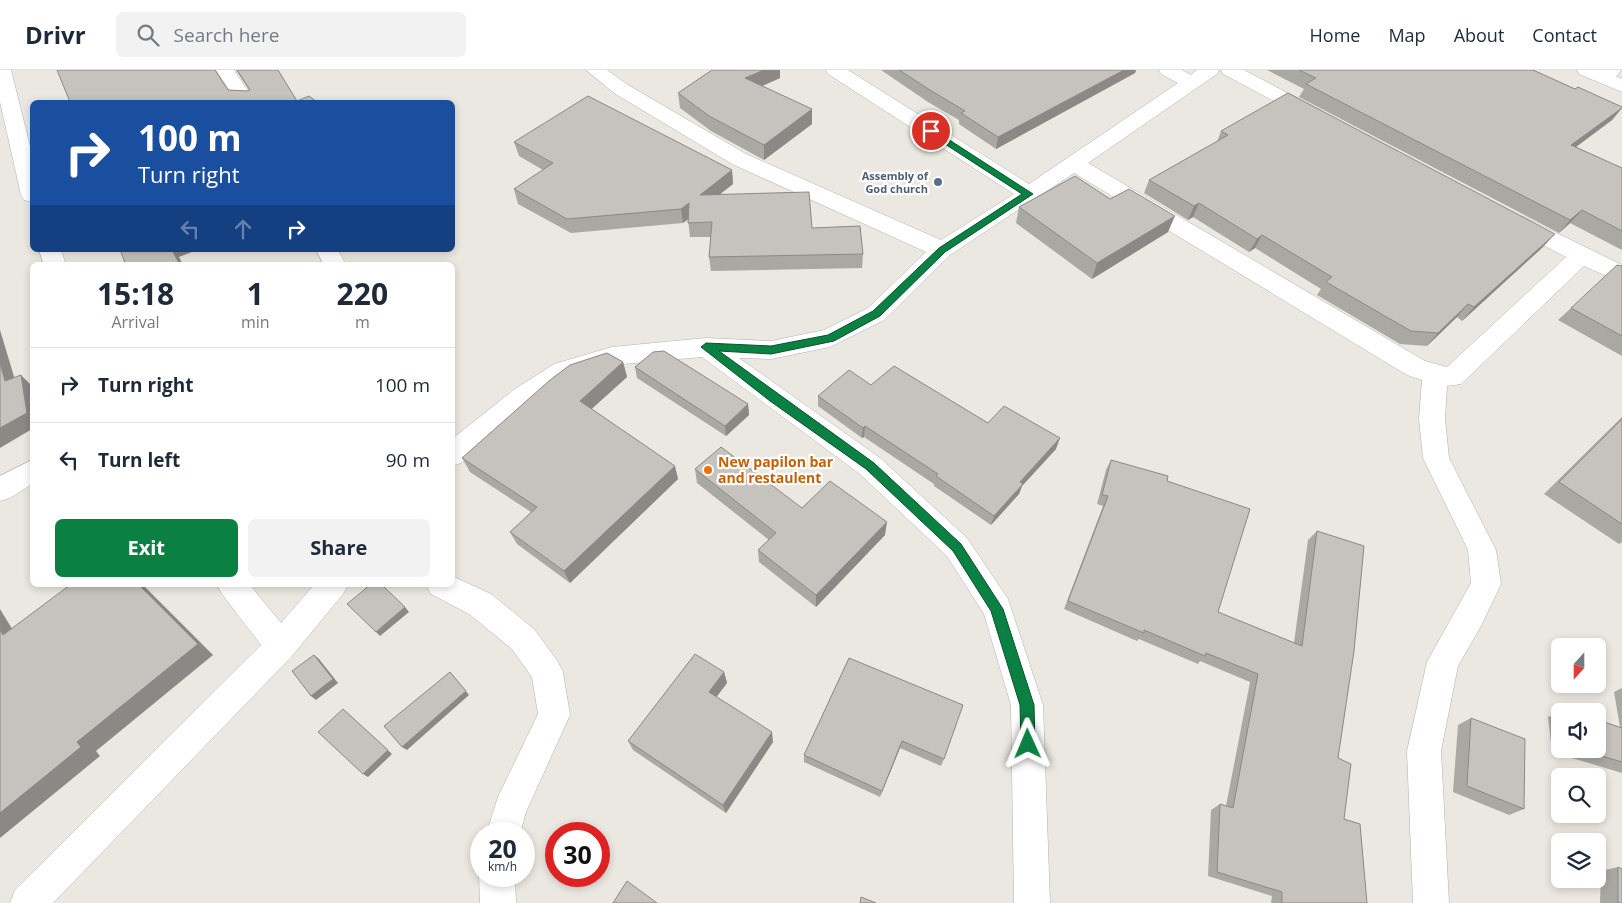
<!DOCTYPE html>
<style>
body{margin:0;font-family:"Open Sans",sans-serif;background:#f2f2f3;color:#1f2937;height:100vh;display:flex;flex-direction:column;font-size:19px;white-space:nowrap}
*{box-sizing:border-box;margin:0}
p{font-size:16px;color:#747a83}
.icon{flex:none;width:28px;height:28px;fill:none;stroke:currentColor;stroke-width:2;stroke-linecap:round;stroke-linejoin:round}
.map{position:relative;flex:1;overflow:hidden}
.drawer{position:absolute;left:30px;top:192px;width:425px;height:325px;display:flex;flex-direction:column;background:#fff;border-radius:8px;box-shadow:0 2px 8px #0003}
.drawer>*{flex:none}
.top-card{position:absolute;left:30px;top:30px;width:425px;height:152px;border-radius:8px;box-shadow:0 2px 8px #0003;background:#1a4fa0;color:#fff;overflow:hidden}
.needle{width:32px;rotate:201deg}
.tools{position:absolute;left:1551px;top:568px;display:grid;gap:10px}
.tools a{display:grid;place-items:center;width:55px;height:55px;border-radius:8px;background:#fff;box-shadow:0 2px 8px #0003;font-size:25px}
.speed{position:absolute;left:470px;top:752px;display:flex;gap:10px;font-size:25px;font-weight:700;text-align:center}
.speed>*{display:grid;place-content:center;width:65px;height:65px;border-radius:50%;background:#fff;box-shadow:0 2px 8px #0003;line-height:1}
.speed small{font-size:12px;font-weight:400}
.speed .limit{border:8px solid #d22;background:#fff;color:#111}
.pin{position:absolute;display:grid;place-items:center;width:42px;height:42px;color:#fff;margin:-21px;border:2px solid #fff;border-radius:50%;box-shadow:0 1px 5px #0007}
.me{position:absolute;width:55px;margin:-28px;rotate:359deg;stroke-linejoin:round;filter:drop-shadow(0 0 4px #0008)}
.turn{display:flex;align-items:center;gap:18px;height:105px;padding:0 25px;font-size:22px}
.turn .icon{width:65px;height:65px;stroke-width:2.5}
.turn b{display:block;font-size:35px;line-height:42px}
.lanes{display:flex;align-items:center;height:48px;padding:0 25px;background:#0003;justify-content:center;gap:25px;direction:ltr}
.lanes .off{opacity:.35}
.eta{display:flex;justify-content:space-evenly;align-items:center;height:85px;text-align:center}
.eta b{font-size:30px;font-weight:700;line-height:35px}
.button{display:flex;gap:10px;margin-top:auto;padding:10px 25px}
.button a{flex:1;height:58px;border-radius:8px;background:#0b8043;color:#fff;font-size:20px;font-weight:700;line-height:58px;text-align:center}
.button a+a{background:#f2f2f3;color:#1f2937}
ul{padding:0;list-style:none}
li{display:flex;align-items:center;gap:15px;height:75px;padding:0 25px;border-top:1px solid #e0e1e3}
li div{flex:1}
li b{display:block;font-size:19px}
li em{font-style:normal}
header{display:flex;align-items:center;gap:30px;box-sizing:border-box;height:70px;padding:0 25px;background:#fff;border-bottom:1px solid #e0e1e3}
header strong{font-size:24px}
nav{display:flex;gap:28px;margin-inline-start:auto;font-size:18px}
.search{width:350px;height:45px;background:#f2f2f3;display:flex;align-items:center;gap:12px;box-sizing:border-box;padding:0 18px;border-radius:8px;color:#747a83;font-size:19px}
.map>svg:first-child{display:block}
.lines{fill:none;stroke-linecap:round;stroke-linejoin:round}
.street-casing{stroke:#afb2b5;stroke-width:1}
.secondary-casing{stroke:#b1b4b7;stroke-width:1}
.street{fill:#fff;fill-rule:evenodd}
.secondary{fill:#fff;fill-rule:evenodd}
.wall{fill:#aaa8a3}
.shaded-wall{fill:#8b8885}
.building{fill:#c6c3be;stroke:#8b8885}
.route{fill:#0b8043;stroke:#07532c}
.service-dot{fill:#5c6f8a;stroke:#fff;stroke-width:2}
.food-dot{fill:#e8710a;stroke:#fff;stroke-width:2}
.labels{text-anchor:middle;stroke-width:4.5;stroke-linejoin:round;paint-order:stroke}
.far-service-label{font-size:11px;font-weight:bold;fill:#4e5e75;stroke:#fff;text-anchor:end}
.food-label{font-size:14px;font-weight:bold;fill:#c56008;stroke:#fff;text-anchor:start}
</style>
<header>
<strong>Drivr</strong>
<div class="search"><svg class="icon" aria-label="search" viewBox="0 0 24 24"><circle cx="10" cy="10" r="6"/><path d="M15 15l6 6"/></svg>Search here</div>
<nav><a>Home</a><a>Map</a><a>About</a><a>Contact</a></nav>
</header>
<div class="map">
<svg width="1622" height="833" viewBox="0 0 1622 833">
<rect width="100%" height="100%" fill="#ebe8e1"/>
<g class="lines">
<defs>
<path id="street" d="M 0,0 L 11,0 L 32,84 L 32,132 L 24,130 L 21,125 L 0,32 Z
M 216,0 L 234,0 L 255,32 L 237,32 Z
M 586,0 L 607,0 L 628,15 L 746,84 L 941,170 L 1014,124 L 828,4 L 826,0 L 848,0 L 1029,114 L 1178,13 L 1161,4 L 1159,0 L 1182,0 L 1191,5 L 1197,0 L 1219,0 L 1217,4 L 1088,93 L 1425,291 L 1447,297 L 1566,187 L 1508,157 L 1505,152 L 1508,147 L 1516,145 L 1524,147 L 1622,195 L 1622,213 L 1584,196 L 1461,314 L 1447,316 L 1445,349 L 1449,388 L 1496,480 L 1501,514 L 1481,556 L 1458,596 L 1441,681 L 1449,833 L 1413,833 L 1407,681 L 1427,592 L 1471,513 L 1468,480 L 1423,388 L 1419,349 L 1422,310 L 1407,305 L 1074,103 L 950,185 L 884,250 L 830,277 L 771,289 L 739,288 L 880,388 L 967,468 L 1008,529 L 1043,635 L 1050,833 L 1014,833 L 1011,635 L 984,544 L 947,486 L 860,404 L 702,287 L 612,295 L 572,308 L 533,333 L 461,393 L 452,396 L 452,369 L 515,319 L 554,294 L 612,277 L 706,268 L 771,271 L 824,260 L 868,238 L 926,182 L 732,94 L 614,23 Z
M 1221,0 L 1244,0 L 1322,41 L 1325,45 L 1322,49 L 1315,51 L 1308,49 L 1223,4 Z
M 1602,0 L 1621,0 C 1615,9 1610,15 1598,12 L 1596,8 Z
M 39,180 L 61,180 L 66,195 L 44,195 Z
M 316,180 L 338,180 L 346,195 L 324,195 Z
M 32,390 L 32,414 L 10,428 L 0,431 L 0,406 Z
M 452,506 L 491,524 L 534,559 L 558,592 L 563,602 L 570,645 L 526,742 L 520,764 L 486,764 L 498,727 L 538,644 L 532,607 L 512,579 L 469,544 L 431,524 L 426,515 L 452,515 Z
M 217,515 L 250,515 L 281,553 L 314,515 L 348,515 L 343,524 L 292,586 L 53,833 L 10,833 L 15,820 L 261,575 L 222,524 Z
M 481,801 L 481,806 L 515,806 L 516,833 L 480,833 L 479,806 Z"/>
<path id="secondary" d="M 1577,0 L 1602,0 L 1622,9 L 1622,22 L 1579,4 Z"/>
</defs>
<!-- street casing -->
<use href="#street" class="street-casing"/>
<!-- secondary casing -->
<use href="#secondary" class="secondary-casing"/>
<!-- street -->
<use href="#street" class="street"/>
<!-- secondary -->
<use href="#secondary" class="secondary"/>
</g>
<!-- wall -->
<path class="wall" d="M 236,0 L 278,0 L 297,31 L 70,32 L 228,20 L 248,21 L 249,20 Z
M 712,0 L 780,0 L 780,8 L 762,16 L 812,54 L 764,90 L 711,61 L 680,38 L 678,23 Z
M 881,0 L 1136,0 L 1135,3 L 996,79 L 959,54 L 959,50 L 928,32 Z
M 1267,0 L 1533,0 L 1575,19 L 1622,38 L 1612,50 L 1576,77 L 1622,98 L 1622,180 L 1570,153 L 1559,163 L 1299,27 L 1304,19 Z
M 1221,61 L 1543,177 L 1462,251 L 1457,247 L 1427,276 L 1400,274 L 1317,225 L 1321,219 L 1255,178 L 1249,182 L 1193,147 L 1188,150 L 1144,123 L 1149,110 L 1217,72 Z
M 514,72 L 732,100 L 733,114 L 720,124 L 812,158 L 863,184 L 862,198 L 711,201 L 709,187 L 711,167 L 690,167 L 688,149 L 683,153 L 571,163 L 518,134 L 514,119 L 543,100 L 519,86 Z
M 1110,129 L 1168,162 L 1092,209 L 1016,153 L 1019,137 Z
M 1622,196 L 1622,286 L 1558,250 L 1571,238 Z
M 623,292 L 627,307 L 591,339 L 678,409 L 570,513 L 517,474 L 510,462 L 531,442 L 470,402 L 462,388 Z
M 635,297 L 748,334 L 749,345 L 726,366 L 637,308 Z
M 871,315 L 988,353 L 1056,379 L 1022,416 L 1019,424 L 991,455 L 934,416 L 934,414 L 864,367 L 862,368 L 818,336 L 818,326 Z
M 1622,347 L 1622,472 L 1619,474 L 1544,424 Z
M 1111,390 L 1167,411 L 1218,542 L 1294,573 L 1308,470 L 1317,461 L 1344,749 L 1367,833 L 1271,833 L 1272,826 L 1208,806 L 1211,740 L 1220,734 L 1226,736 L 1250,612 L 1200,591 L 1198,594 L 1139,569 L 1137,571 L 1064,539 L 1103,436 L 1097,434 L 1106,400 Z
M 695,399 L 802,438 L 885,465 L 816,537 L 759,492 L 758,480 L 769,470 L 697,413 Z
M 849,588 L 944,689 L 941,696 L 900,678 L 880,727 L 804,692 L 804,685 Z
M 724,602 L 727,613 L 716,627 L 773,672 L 726,743 L 633,680 L 628,671 Z
M 1622,618 L 1622,703 L 1552,682 L 1548,647 L 1560,642 L 1560,679 L 1598,679 L 1620,657 L 1614,622 Z
M 1471,648 L 1524,739 L 1509,745 L 1453,722 L 1458,655 Z
M 1618,797 L 1622,833 L 1600,833 L 1601,801 Z"/>
<!-- shaded-wall -->
<path class="shaded-wall" d="M 764,0 L 780,0 L 780,8 L 746,23 L 745,8 Z
M 1124,0 L 1136,0 L 1135,3 L 996,79 L 998,67 Z
M 1622,38 L 1612,50 L 1561,88 L 1571,75 Z
M 812,39 L 812,54 L 764,90 L 764,75 Z
M 732,100 L 733,114 L 701,139 L 700,125 Z
M 689,133 L 691,147 L 683,153 L 681,139 Z
M 1199,133 L 1193,147 L 1188,150 L 1194,136 Z
M 1582,140 L 1570,153 L 1559,163 L 1570,150 Z
M 1175,146 L 1168,162 L 1092,209 L 1097,193 Z
M 1555,164 L 1543,177 L 1462,251 L 1474,237 Z
M 1262,165 L 1255,178 L 1249,182 L 1257,169 Z
M 172,180 L 197,180 L 179,187 L 183,195 L 180,195 Z
M 1468,234 L 1457,247 L 1427,276 L 1438,263 Z
M 0,260 L 19,323 L 5,311 L 0,293 Z
M 623,292 L 627,307 L 585,345 L 580,331 Z
M 21,305 L 32,316 L 32,359 L 0,378 L 0,358 Z
M 748,334 L 749,345 L 726,366 L 725,356 Z
M 865,356 L 864,367 L 862,368 L 863,358 Z
M 1060,368 L 1056,379 L 1022,416 L 1019,424 L 991,455 L 994,446 L 1020,412 Z
M 675,396 L 678,409 L 570,513 L 564,501 Z
M 887,452 L 885,465 L 816,537 L 816,525 Z
M 139,515 L 143,515 L 213,585 L 96,681 L 100,686 L 0,768 L 0,743 L 77,672 Z
M 405,537 L 409,542 L 380,566 L 376,562 Z
M 0,539 L 22,575 L 3,565 L 0,560 Z
M 314,585 L 319,589 L 338,613 L 316,630 L 311,626 Z
M 450,602 L 469,625 L 407,680 L 402,677 Z
M 724,602 L 727,613 L 712,633 L 709,622 Z
M 343,639 L 392,684 L 368,707 L 363,704 Z
M 772,662 L 773,672 L 726,743 L 723,735 Z
M 902,671 L 900,678 L 880,727 L 882,721 Z"/>
<!-- building -->
<path class="building" d="M 57,0 L 215,0 L 228,20 L 248,21 L 250,20 L 237,0 L 278,0 L 297,31 L 309,26 L 317,32 L 70,32 Z
M 712,0 L 764,0 L 745,8 L 812,39 L 764,75 L 709,46 L 678,23 Z
M 899,0 L 1124,0 L 998,67 L 961,43 L 965,41 L 930,20 Z
M 1299,0 L 1533,0 L 1575,19 L 1578,17 L 1622,37 L 1622,38 L 1571,75 L 1622,98 L 1622,161 L 1582,140 L 1570,150 L 1306,14 L 1316,8 Z
M 1288,23 L 1555,164 L 1474,237 L 1468,234 L 1438,263 L 1411,261 L 1326,212 L 1332,207 L 1262,165 L 1257,169 L 1199,133 L 1194,136 L 1149,110 L 1228,65 L 1221,61 Z
M 588,26 L 732,100 L 700,125 L 809,122 L 812,158 L 860,156 L 863,184 L 709,187 L 712,152 L 688,153 L 689,133 L 681,139 L 567,149 L 514,119 L 553,93 L 514,72 Z
M 1075,106 L 1110,129 L 1129,119 L 1175,146 L 1097,193 L 1019,137 Z
M 120,180 L 172,180 L 180,195 L 126,195 Z
M 1617,195 L 1622,196 L 1622,266 L 1571,238 Z
M 664,281 L 748,334 L 725,356 L 635,297 L 653,282 Z
M 607,283 L 623,292 L 580,331 L 675,396 L 564,501 L 510,462 L 537,437 L 462,388 L 550,310 L 570,295 Z
M 0,293 L 5,311 L 21,305 L 27,343 L 0,358 Z
M 894,296 L 988,353 L 1004,336 L 1060,368 L 1020,412 L 1023,414 L 994,446 L 936,406 L 938,404 L 865,356 L 863,358 L 818,326 L 849,300 L 871,315 Z
M 1622,349 L 1622,454 L 1559,412 Z
M 721,377 L 802,438 L 830,411 L 887,452 L 816,525 L 758,480 L 776,463 L 695,399 Z
M 1111,390 L 1168,406 L 1167,411 L 1250,439 L 1218,542 L 1302,576 L 1317,461 L 1364,476 L 1354,581 L 1338,688 L 1351,694 L 1344,749 L 1360,754 L 1367,833 L 1282,833 L 1282,822 L 1217,802 L 1220,734 L 1233,738 L 1258,604 L 1206,583 L 1205,586 L 1144,560 L 1144,563 L 1068,531 L 1108,426 L 1102,425 Z
M 70,515 L 139,515 L 198,574 L 77,672 L 81,677 L 0,743 L 0,560 L 3,565 Z
M 370,515 L 382,515 L 405,537 L 376,562 L 347,534 Z
M 695,584 L 724,602 L 709,622 L 772,662 L 723,735 L 628,671 Z
M 314,585 L 333,609 L 311,626 L 292,601 Z
M 849,588 L 963,635 L 944,689 L 902,671 L 882,721 L 804,685 Z
M 450,602 L 466,621 L 402,677 L 384,656 Z
M 343,639 L 388,680 L 363,704 L 318,662 Z
M 1471,648 L 1525,669 L 1524,739 L 1467,716 Z
M 1598,650 L 1622,658 L 1622,692 L 1578,679 L 1598,679 Z
M 1618,797 L 1622,799 L 1622,833 L 1618,833 Z
M 627,811 L 657,833 L 613,833 Z
M 861,827 L 876,833 L 860,833 Z"/>
<!-- route -->
<path class="route" d="M 928,60 L 934,60 L 1033,124 L 945,182 L 880,246 L 834,271 L 771,284 L 719,281 L 874,393 L 961,474 L 1003,539 L 1034,635 L 1035,674 L 1033,679 L 1028,681 L 1023,679 L 1021,674 L 1020,635 L 991,541 L 953,481 L 866,399 L 770,331 L 701,277 L 706,273 L 771,276 L 828,265 L 873,241 L 939,178 L 1022,124 L 928,63 Z"/>
<!-- markers -->
<circle class="service-dot" cx="938" cy="112" r="5"/>
<circle class="food-dot" cx="708" cy="400" r="5"/>
<g class="labels">
<!-- far-service labels -->
<g class="far-service-label">
<text x="928" y="110">Assembly of<tspan x="928" dy="13">God church</tspan></text>
</g>
<!-- food labels -->
<g class="food-label">
<text x="718" y="397">New papilon bar<tspan x="718" dy="16">and restaulent</tspan></text>
</g>
</g>
</svg>
<div class="tools">
<a><svg class="needle" viewBox="-14 -14 28 28"><path d="M0-13l5 13h-10z" fill="#e53935"/><path d="M0 13l5-13h-10z" fill="#747a83"/></svg></a>
<a><svg class="icon" aria-label="sound" viewBox="0 0 24 24"><path d="M4 9h4l5-4v14l-5-4H4zM17 9q2 3 0 6"/></svg></a>
<a><svg class="icon" aria-label="search" viewBox="0 0 24 24"><circle cx="10" cy="10" r="6"/><path d="M15 15l6 6"/></svg></a>
<a><svg class="icon" aria-label="layers" viewBox="0 0 24 24"><path d="M12 4l9 5-9 5-9-5zM3 14l9 5 9-5"/></svg></a>
</div>
<div class="speed"><div>20<small>km/h</small></div><div class="limit">30</div></div>
<div class="pin" style="left:931px;top:61px;background:#d93025"><svg class="icon" aria-label="arrive" viewBox="0 0 24 24"><path d="M6 21V4h12l-3 4 3 4H6"/></svg></div>
<svg class="me" style="left:1028px;top:674px" viewBox="-20 -20 40 40"><path d="M0-17L14 15 0 8-14 15z" fill="#0b8043" stroke="#fff" stroke-width="4"/></svg>
<div class="top-card">
<div class="turn"><svg class="icon" aria-label="right" viewBox="0 0 24 24"><path d="M7 20v-9h11M14 6l5 5-5 5"/></svg><div><b>100 m</b>Turn right</div></div>
<div class="lanes"><svg class="icon off" aria-label="left" viewBox="0 0 24 24"><path d="M17 20v-9H6M10 6l-5 5 5 5"/></svg><svg class="icon off" aria-label="ahead" viewBox="0 0 24 24"><path d="M12 20V5M6 11l6-6 6 6"/></svg><svg class="icon" aria-label="right" viewBox="0 0 24 24"><path d="M7 20v-9h11M14 6l5 5-5 5"/></svg></div>
</div>
<section class="drawer">
<div class="eta">
<div><b>15:18</b><p>Arrival</p></div>
<div><b>1</b><p>min</p></div>
<div><b>220</b><p>m</p></div>
</div>
<ul>
<li><svg class="icon" aria-label="right" viewBox="0 0 24 24"><path d="M7 20v-9h11M14 6l5 5-5 5"/></svg><div><b>Turn right</b></div><em>100 m</em></li>
<li><svg class="icon" aria-label="left" viewBox="0 0 24 24"><path d="M17 20v-9H6M10 6l-5 5 5 5"/></svg><div><b>Turn left</b></div><em>90 m</em></li>
</ul>
<div class="button"><a>Exit</a><a>Share</a></div>
</section>
</div>
